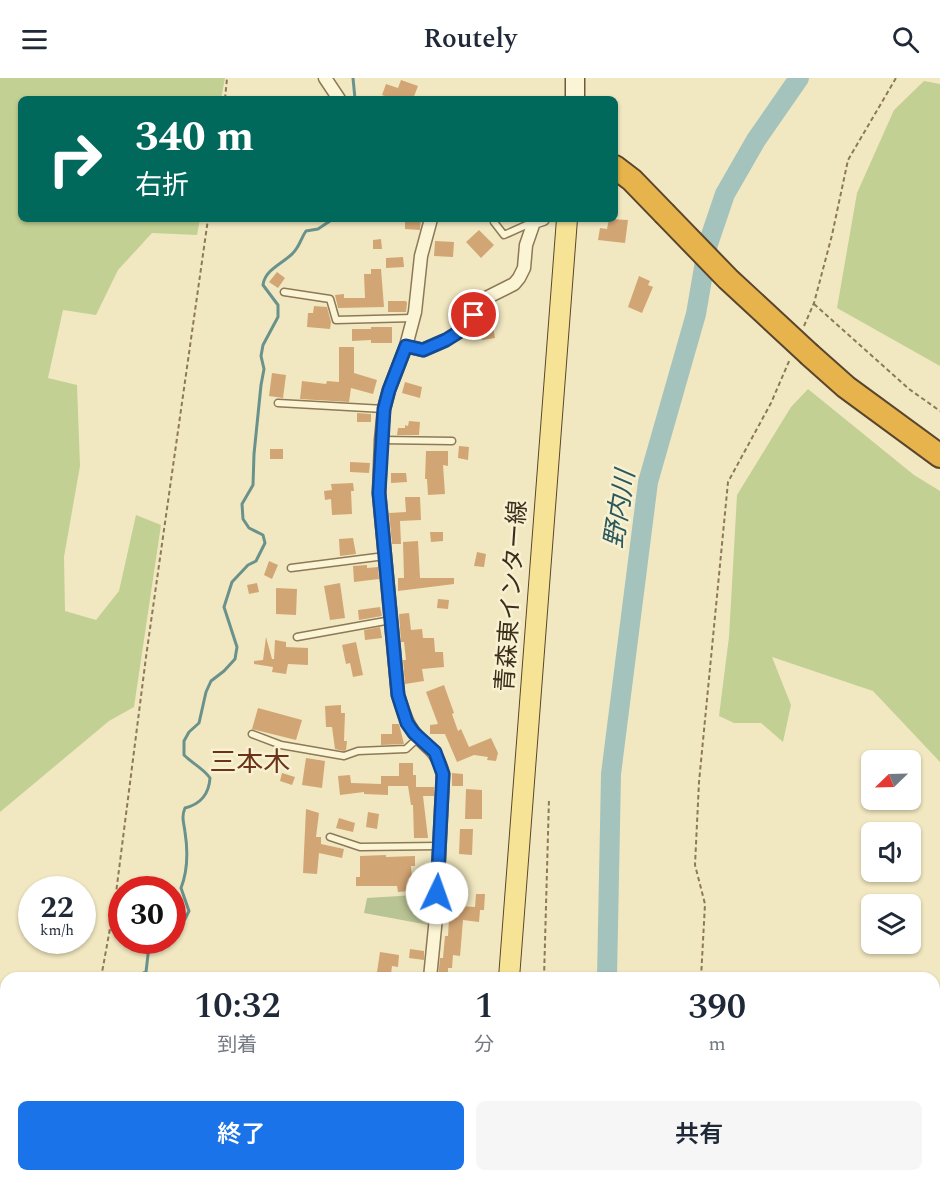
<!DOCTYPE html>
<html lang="ja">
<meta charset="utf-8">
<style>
body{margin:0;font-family:Spectral,"Noto Sans JP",serif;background:#f6f6f7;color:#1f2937;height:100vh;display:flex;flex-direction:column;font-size:22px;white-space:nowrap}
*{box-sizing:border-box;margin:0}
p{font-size:20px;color:#747a83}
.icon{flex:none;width:33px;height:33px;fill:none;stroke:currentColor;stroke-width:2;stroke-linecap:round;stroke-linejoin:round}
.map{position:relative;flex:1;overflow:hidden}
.details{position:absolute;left:0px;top:894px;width:940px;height:210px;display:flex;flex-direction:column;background:#fff;border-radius:18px 18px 0 0;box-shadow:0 2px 4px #0004}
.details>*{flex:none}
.guide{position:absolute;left:18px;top:18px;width:600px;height:126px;border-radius:9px;box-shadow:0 2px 4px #0004;background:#00695c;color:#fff;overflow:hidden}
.needle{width:39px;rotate:247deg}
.buttons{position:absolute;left:861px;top:672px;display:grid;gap:12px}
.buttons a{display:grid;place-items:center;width:60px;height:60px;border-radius:9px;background:#fff;box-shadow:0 2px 4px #0004;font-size:30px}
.speed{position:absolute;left:18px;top:798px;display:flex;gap:12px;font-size:30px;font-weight:700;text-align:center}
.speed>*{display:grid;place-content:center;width:78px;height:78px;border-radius:50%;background:#fff;box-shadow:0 2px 4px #0004;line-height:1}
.speed small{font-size:15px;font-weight:400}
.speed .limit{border:9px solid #d22;background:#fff;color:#111}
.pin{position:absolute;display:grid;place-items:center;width:51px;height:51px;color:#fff;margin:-26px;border:3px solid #fff;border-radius:50%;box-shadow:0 2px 6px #0007}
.me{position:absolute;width:66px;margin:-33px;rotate:3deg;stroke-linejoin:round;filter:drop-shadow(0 0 4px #0008)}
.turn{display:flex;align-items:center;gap:21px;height:126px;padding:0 18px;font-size:27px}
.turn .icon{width:78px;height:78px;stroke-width:2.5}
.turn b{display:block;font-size:42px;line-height:51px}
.eta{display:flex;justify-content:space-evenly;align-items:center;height:102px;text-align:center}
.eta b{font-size:36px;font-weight:600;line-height:42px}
.button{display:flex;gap:12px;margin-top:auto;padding:12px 18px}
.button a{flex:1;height:69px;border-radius:9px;background:#1a73e8;color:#fff;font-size:24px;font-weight:600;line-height:69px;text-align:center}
.button a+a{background:#f6f6f7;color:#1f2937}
header{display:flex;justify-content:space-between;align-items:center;height:78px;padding:0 18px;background:#fff;font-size:27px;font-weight:600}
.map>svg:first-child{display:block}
.green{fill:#c3d094}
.cemetery{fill:#b9c494}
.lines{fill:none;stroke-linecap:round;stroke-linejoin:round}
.stream{stroke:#6a928c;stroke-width:3}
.river{stroke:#a4c3bd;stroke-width:20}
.building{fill:#d2a574}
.lane-casing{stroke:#8c7957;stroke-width:9}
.street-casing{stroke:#8c7957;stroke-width:15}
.secondary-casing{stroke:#6e5a3a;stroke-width:21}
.primary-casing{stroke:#5a462c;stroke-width:22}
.highway-casing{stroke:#5a462c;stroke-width:26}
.path{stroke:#8c7957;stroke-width:2;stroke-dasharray:4.5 3;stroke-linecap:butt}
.lane{stroke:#fbf4d5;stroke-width:6}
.street{stroke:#fbf4d5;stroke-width:12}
.secondary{stroke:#fbf4d5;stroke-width:18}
.primary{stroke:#f7e396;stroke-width:20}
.highway{stroke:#e7b34c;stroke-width:22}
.highway-bridge-casing{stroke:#5a462c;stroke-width:26;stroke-linecap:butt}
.highway-bridge{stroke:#e7b34c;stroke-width:22}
.route-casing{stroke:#114b97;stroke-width:15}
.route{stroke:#1a73e8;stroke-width:10}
.labels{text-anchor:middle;stroke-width:5;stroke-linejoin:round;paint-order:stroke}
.street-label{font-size:24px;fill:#3b2e1d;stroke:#f8f1d1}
.water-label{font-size:26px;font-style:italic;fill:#2b595c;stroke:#f8f1d1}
.quarter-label{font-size:27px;fill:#6b3319;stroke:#f8f1d1}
</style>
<header><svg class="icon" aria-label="menu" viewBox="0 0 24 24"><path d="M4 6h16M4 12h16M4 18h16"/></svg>Routely<svg class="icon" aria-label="search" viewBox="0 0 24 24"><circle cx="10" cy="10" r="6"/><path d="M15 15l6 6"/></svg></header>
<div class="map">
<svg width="940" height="1104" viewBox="0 0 940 1104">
<rect width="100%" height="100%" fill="#f1e8c1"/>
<!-- green -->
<path class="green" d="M 0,0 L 225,0 L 221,21 L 21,21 L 21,141 L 200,141 L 197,157 L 152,155 L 118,192 L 96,237 L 63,232 L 48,300 L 77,307 L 80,388 L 64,479 L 65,533 L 96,542 L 119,513 L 136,437 L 161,447 L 134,629 L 109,643 L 0,734 Z
M 924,3 L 940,6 L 940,288 L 837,230 L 857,115 L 894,32 Z
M 808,311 L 914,397 L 940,413 L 940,684 L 873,613 L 772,579 L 791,627 L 783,664 L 761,645 L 734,645 L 719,638 L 729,559 L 737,417 L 791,329 Z"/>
<!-- cemetery -->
<path class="cemetery" d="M 432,816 L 429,847 L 364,835 L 367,820 Z"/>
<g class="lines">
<!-- stream -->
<path class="stream" d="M 353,0 L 355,21
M 172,856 L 185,841 L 189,833 L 181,810 C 188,792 188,773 185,754 C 184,745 181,739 185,730 C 201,726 209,716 210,700 C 203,690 193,686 184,677 L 184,663 L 189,654 L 199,645 L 206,614 L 211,603 L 224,593 L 235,581 L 237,569 L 224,529 L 232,504 L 248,487 L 256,483 L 265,465 L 263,457 L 249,450 L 243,441 L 242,426 L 253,407 L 254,376 L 261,307 L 264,291 L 261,278 L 263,267 L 278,239 L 278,227 L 263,207 C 265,191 284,185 293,175 C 300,168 301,160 306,153 L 318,151 L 333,141
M 132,900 L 146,894 L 149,868 L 157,862
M 9,1104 L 13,1098"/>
<!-- river -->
<path class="river" d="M 607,900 L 611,696 L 648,404 L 696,236 L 708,166 L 725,116 L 756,62 L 799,0
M 599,1104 L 599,1098"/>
</g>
<!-- building -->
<path class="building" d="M 401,2 L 418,8 L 413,21 L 393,21 L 382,17 L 386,6 L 398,10 Z
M 405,141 L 421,141 L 420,152 L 405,151 Z
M 609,141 L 628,142 L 625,165 L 598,162 L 600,150 L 607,151 Z
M 479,152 L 494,167 L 481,180 L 466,164 Z
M 381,161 L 382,171 L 373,171 L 373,162 Z
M 435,163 L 454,164 L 453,179 L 434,178 Z
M 403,179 L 404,189 L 386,190 L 386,180 Z
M 371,191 L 381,191 L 384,229 L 338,230 L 335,217 L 344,216 L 344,220 L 365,220 L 364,196 L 371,196 Z
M 277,194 L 285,200 L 278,210 L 269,204 Z
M 639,198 L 650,203 L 648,207 L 653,209 L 642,235 L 628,229 Z
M 388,223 L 406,223 L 407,225 L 406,234 L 388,234 Z
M 314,228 L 327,229 L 331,244 L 330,251 L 307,249 L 308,235 L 313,235 Z
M 491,238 L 495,260 L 482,262 L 481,256 L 475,257 L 474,249 L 481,239 Z
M 371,249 L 392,249 L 392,265 L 371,265 L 371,262 L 352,263 L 352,251 L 371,251 Z
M 339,269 L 354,269 L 354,295 L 377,302 L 373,316 L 351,310 L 349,324 L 300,321 L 302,303 L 326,306 L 327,303 L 339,304 Z
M 272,295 L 286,297 L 283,320 L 269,318 Z
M 405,304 L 422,309 L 420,320 L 402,315 Z
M 357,335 L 371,336 L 371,344 L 357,344 Z
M 409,343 L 420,344 L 419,357 L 397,357 L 398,350 L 405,350 L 405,347 L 408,348 Z
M 459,368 L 469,369 L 468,382 L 458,380 Z
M 270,371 L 283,371 L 283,381 L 270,381 Z
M 426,373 L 448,373 L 448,388 L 443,387 L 445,416 L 428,417 L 427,401 L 425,401 Z
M 350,384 L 370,385 L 369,395 L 350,394 Z
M 391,395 L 406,395 L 407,404 L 391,405 Z
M 353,405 L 354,413 L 351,413 L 352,436 L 332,437 L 331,421 L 325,422 L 324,413 L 332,412 L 331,406 Z
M 405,419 L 420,419 L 421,442 L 400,443 L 401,466 L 392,466 L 389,435 L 406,434 Z
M 430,454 L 443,454 L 443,463 L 431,464 Z
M 353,460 L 356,476 L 340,478 L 339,461 Z
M 418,463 L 420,500 L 454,500 L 454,506 L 398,513 L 398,500 L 404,500 L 403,464 Z
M 477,474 L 486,476 L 484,489 L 474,488 Z
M 269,483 L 278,487 L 272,501 L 264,497 Z
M 367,487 L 367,490 L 378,489 L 379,501 L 354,504 L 353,488 Z
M 257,505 L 259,514 L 249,516 L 247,507 Z
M 340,505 L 345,540 L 330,542 L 324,508 Z
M 276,510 L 297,511 L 296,537 L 276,536 Z
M 438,521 L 449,522 L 448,531 L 437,530 Z
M 380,529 L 382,538 L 359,542 L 358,532 Z
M 409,535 L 411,552 L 422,551 L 423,560 L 434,560 L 435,574 L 443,574 L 444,589 L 422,591 L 424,603 L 405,606 L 403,582 L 406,582 L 404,564 L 401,564 L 399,536 Z
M 380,549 L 382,560 L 365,562 L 364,552 Z
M 266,559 L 272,581 L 274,581 L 275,562 L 286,564 L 286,569 L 308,570 L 308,587 L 288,586 L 286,596 L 272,594 L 273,589 L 254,586 L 254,583 L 263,582 Z
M 356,564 L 363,597 L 353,599 L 350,585 L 346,586 L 342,567 Z
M 444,607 L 454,635 L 452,636 L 458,653 L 461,651 L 469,669 L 491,660 L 498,675 L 496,683 L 487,682 L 488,679 L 474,677 L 457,684 L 445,656 L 430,656 L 430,647 L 438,646 L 426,614 Z
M 341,627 L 341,635 L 345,635 L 344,663 L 347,663 L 346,672 L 344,673 L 335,671 L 332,649 L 326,649 L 325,628 Z
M 258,630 L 302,642 L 296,662 L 252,651 Z
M 392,646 L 399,646 L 404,666 L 381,667 L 381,656 L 392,656 Z
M 306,680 L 325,683 L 322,710 L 302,707 Z
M 399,685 L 413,685 L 413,697 L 416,697 L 416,709 L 434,709 L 434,718 L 423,718 L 428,760 L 414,760 L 413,727 L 411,727 L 408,708 L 388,708 L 388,717 L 364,716 L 364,714 L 340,717 L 338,698 L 350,697 L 351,705 L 381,706 L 381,698 L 399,698 Z
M 282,695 L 295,699 L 292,707 L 280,703 Z
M 452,695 L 463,696 L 463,708 L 452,708 Z
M 466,711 L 482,712 L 482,741 L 465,741 Z
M 306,731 L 319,735 L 316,759 L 321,759 L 321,766 L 344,771 L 342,780 L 319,775 L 317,796 L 303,795 Z
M 368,734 L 379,736 L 377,751 L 366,749 Z
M 339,740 L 355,745 L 353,754 L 336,750 Z
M 460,751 L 473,751 L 472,777 L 459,776 Z
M 386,777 L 386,779 L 415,778 L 415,788 L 411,788 L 412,800 L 409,800 L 410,813 L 398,814 L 397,808 L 356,808 L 356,799 L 360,799 L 360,778 Z
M 476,816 L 485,816 L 484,832 L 480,832 L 479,844 L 463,842 L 460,878 L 453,877 L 452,890 L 448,890 L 448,900 L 438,900 L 440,880 L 443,880 L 445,858 L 448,858 L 449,841 L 445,841 L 445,827 L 475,829 Z
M 410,871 L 424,873 L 424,882 L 409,880 Z
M 380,874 L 399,877 L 398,889 L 392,888 L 391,896 L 377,894 Z"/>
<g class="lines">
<defs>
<path id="lane" d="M 494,144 L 504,157 L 533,144
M 284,214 L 330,221 L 336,242 L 413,240
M 278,325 L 384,331
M 381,362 L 452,363
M 291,490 L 385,478
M 297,559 L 391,542
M 252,656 L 281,667 L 344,678 L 358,673 L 406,671 L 418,660
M 330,759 L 360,769 L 439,768"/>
<path id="street" d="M 325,0 L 339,21
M 406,268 L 423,272 L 446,262 L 462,252 L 484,221 L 514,206 L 519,200 L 524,190 L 526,167 L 534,144 L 543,141
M 430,900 L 436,839 L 443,696 C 435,667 427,673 413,653 C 405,643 402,629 398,617 L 379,415 L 381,362 L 384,331 L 389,312 L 406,268 L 415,234 L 421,178 L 431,141
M 396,1104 L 398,1098"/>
<path id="secondary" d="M 575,21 L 575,0"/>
<path id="primary" d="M 509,900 L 567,141
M 493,1104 L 493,1098"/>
<path id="highway" d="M 615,89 L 632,102 L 664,135
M 810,277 L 846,309 L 940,378"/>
</defs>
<!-- lane casing -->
<use href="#lane" class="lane-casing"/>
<!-- street casing -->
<use href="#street" class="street-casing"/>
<!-- secondary casing -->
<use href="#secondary" class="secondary-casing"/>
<!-- primary casing -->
<use href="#primary" class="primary-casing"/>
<!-- highway casing -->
<use href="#highway" class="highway-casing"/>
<!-- path -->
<path class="path" d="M 225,21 L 227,0
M 814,226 L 909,311 L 940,333
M 804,248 L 814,225 L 832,157 L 848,82 L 896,0
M 101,900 L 115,823 L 146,579 L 208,141
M 544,900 L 549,720
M 701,900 L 705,826 L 695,787 L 699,704 L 728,404 L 771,325 L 790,281
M 110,1098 L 111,1104
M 676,1098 L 676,1104
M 537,1104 L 537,1098"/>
<!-- lane -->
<use href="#lane" class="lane"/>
<!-- street -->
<use href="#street" class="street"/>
<!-- secondary -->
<use href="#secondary" class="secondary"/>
<!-- primary -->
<use href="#primary" class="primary"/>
<!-- highway -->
<use href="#highway" class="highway"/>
<defs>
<path id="highway-bridge" d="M 664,135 L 728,201 L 810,277"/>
</defs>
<!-- highway-bridge casing -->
<use href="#highway-bridge" class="highway-bridge-casing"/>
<!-- highway-bridge -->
<use href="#highway-bridge" class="highway-bridge"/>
</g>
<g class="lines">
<defs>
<path id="route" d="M 437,815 L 443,696 L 435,674 L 414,655 L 407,645 L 398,617 L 379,415 L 384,331 L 389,312 L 406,268 L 423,272 L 446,262 L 462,252 L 474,237"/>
</defs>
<!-- route casing -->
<use href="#route" class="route-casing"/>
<!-- route -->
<use href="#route" class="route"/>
</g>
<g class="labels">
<!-- street labels -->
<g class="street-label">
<text transform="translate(511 518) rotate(-86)" y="8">青森東インター線</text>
</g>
<!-- water labels -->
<g class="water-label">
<text transform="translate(619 431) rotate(-81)" y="9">野内川</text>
</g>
<!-- quarter labels -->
<g class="quarter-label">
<text x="250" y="693">三本木</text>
</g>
</g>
</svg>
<div class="buttons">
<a><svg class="needle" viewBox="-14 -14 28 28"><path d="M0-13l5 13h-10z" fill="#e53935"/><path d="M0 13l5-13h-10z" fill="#747a83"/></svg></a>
<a><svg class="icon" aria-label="sound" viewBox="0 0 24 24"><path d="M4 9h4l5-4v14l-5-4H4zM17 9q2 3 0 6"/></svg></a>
<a><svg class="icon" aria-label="layers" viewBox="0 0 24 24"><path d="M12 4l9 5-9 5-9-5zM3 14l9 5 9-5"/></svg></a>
</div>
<div class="speed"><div>22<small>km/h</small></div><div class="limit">30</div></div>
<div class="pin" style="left:474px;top:237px;background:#d93025"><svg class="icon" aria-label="arrive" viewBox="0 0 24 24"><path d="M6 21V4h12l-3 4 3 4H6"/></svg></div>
<svg class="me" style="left:437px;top:815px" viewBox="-20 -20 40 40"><circle r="19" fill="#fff"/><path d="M0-13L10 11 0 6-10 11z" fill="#1a73e8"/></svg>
<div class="guide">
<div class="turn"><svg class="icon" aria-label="right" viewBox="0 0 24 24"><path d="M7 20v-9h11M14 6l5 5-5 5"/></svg><div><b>340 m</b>右折</div></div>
</div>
<section class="details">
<div class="eta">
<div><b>10:32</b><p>到着</p></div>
<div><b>1</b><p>分</p></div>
<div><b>390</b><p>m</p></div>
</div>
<div class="button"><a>終了</a><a>共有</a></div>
</section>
</div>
